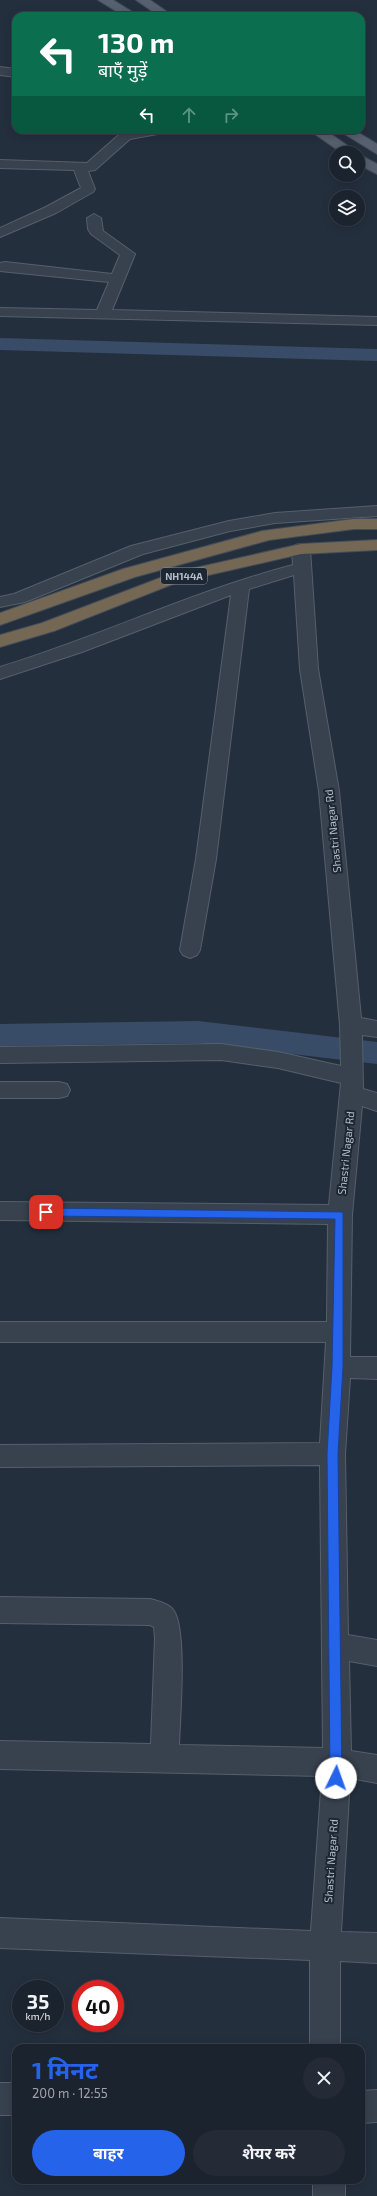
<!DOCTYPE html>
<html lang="hi">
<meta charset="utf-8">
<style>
body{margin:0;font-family:"Exo 2","Noto Sans Devanagari",sans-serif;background:#242b36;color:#f1f3f6;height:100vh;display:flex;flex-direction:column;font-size:15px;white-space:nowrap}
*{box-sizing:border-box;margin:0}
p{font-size:13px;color:#a0a4aa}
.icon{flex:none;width:22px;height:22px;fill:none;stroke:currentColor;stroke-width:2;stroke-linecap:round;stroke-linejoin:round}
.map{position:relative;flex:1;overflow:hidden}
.panel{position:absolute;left:12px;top:2044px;width:353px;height:140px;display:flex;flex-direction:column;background:#1b232e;border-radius:12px;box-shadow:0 2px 10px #0003,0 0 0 1px #39404a}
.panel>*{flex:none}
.banner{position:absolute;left:12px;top:12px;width:353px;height:122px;border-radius:12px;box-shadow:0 2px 10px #0003,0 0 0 1px #39404a;background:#0b6e4f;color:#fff;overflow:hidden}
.controls{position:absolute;left:329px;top:146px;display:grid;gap:8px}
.controls a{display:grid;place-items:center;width:36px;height:36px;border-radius:50%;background:#1b232e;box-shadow:0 2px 10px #0003,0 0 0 1px #39404a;font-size:20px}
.speed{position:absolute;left:12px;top:1980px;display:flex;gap:8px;font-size:20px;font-weight:700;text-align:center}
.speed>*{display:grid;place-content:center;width:52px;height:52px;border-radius:50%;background:#1b232e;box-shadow:0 2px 10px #0003,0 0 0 1px #39404a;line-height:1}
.speed small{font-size:10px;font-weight:400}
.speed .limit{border:6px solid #d22;background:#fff;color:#111}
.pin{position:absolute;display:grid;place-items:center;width:34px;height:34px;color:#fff;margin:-17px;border-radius:8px;box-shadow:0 2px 6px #0006}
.me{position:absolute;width:44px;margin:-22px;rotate:3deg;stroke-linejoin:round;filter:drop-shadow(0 0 3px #0008)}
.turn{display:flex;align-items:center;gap:14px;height:84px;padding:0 20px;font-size:18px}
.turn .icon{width:52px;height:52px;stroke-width:2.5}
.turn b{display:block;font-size:28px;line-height:34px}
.lanes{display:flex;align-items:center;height:38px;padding:0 20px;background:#0003;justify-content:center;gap:20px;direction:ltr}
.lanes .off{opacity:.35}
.round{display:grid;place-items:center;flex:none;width:42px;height:42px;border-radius:21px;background:#242b36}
.overview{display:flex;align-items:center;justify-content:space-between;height:68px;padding:0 20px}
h1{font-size:24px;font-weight:700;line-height:30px;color:#2563eb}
.cta{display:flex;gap:8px;margin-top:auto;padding:8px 20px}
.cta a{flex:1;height:46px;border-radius:24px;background:#2563eb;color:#fff;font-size:16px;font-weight:700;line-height:46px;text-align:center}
.cta a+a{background:#242b36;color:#f1f3f6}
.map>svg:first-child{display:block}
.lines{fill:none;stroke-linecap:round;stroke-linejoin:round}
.canal{fill:#394c67;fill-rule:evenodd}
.minor-casing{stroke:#565f6c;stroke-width:2}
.major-casing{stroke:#414a57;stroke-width:2}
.highway-casing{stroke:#434c59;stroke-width:2}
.minor{fill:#38414e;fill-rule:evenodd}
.major{fill:#56606e;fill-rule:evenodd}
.highway{fill:#746855;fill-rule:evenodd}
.route{fill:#2563eb;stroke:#184099}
.labels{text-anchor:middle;stroke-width:4;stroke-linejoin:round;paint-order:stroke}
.shield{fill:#1d2633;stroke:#878f9c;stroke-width:1}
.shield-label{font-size:10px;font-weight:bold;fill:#b4bcc9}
.street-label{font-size:11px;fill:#b4bcc9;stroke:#1d2633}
</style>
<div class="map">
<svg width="377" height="2196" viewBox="0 0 377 2196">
<rect width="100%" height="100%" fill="#242f3e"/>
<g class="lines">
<!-- canal -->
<path class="canal" d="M 0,338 L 377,349 L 377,361 L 0,350 Z
M 198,1021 L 377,1042 L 377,1064 L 198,1043 L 0,1046 L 0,1024 Z"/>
<defs>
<path id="minor" d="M 0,67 L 16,69 L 16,77 L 0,75 Z
M 137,130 L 165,130 L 163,133 L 130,139 L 95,170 L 88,171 L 95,189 L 93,192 L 56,213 L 0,237 L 0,228 L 46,207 L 81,188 L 74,170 L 0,168 L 0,160 L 87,163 L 121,133 Z
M 94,214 L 101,218 L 103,231 L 135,254 L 112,310 L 377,317 L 377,325 L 0,316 L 0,308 L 97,310 L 109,282 L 0,271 L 0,263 L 5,262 L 112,274 L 120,255 L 91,234 L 88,229 L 87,218 Z
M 377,506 L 377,516 L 275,523 L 230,531 L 143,554 L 25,602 L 0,607 L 0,597 L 14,594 L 131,546 L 229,521 L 275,513 Z
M 301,544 L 307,545 L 310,549 L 318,669 L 339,791 L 361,1018 L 377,1021 L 377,1037 L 362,1035 L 363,1089 L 377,1093 L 377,1111 L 362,1106 L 352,1215 L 350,1357 L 377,1357 L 377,1379 L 350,1378 L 345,1454 L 348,1635 L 377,1640 L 377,1666 L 349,1661 L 351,1751 L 377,1755 L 377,1783 L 350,1778 L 341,1932 L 377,1933 L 377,1963 L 340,1961 L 340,2048 L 310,2048 L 310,1960 L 0,1948 L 0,1918 L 311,1931 L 322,1776 L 0,1769 L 0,1741 L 151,1744 L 155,1638 L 154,1627 L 150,1625 L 0,1623 L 0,1597 L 150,1599 C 158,1601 170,1604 174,1611 C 187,1631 180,1717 179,1745 L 323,1748 L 320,1465 L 0,1467 L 0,1445 L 320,1443 L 326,1342 L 0,1342 L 0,1322 L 327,1322 L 328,1224 L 0,1220 L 0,1202 L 329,1205 L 341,1083 L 278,1068 L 221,1060 L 0,1063 L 0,1047 L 221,1044 L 278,1052 L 341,1066 L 340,1025 L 319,791 L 300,669 L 294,575 L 249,589 L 216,859 L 200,950 L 197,955 L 190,958 L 183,955 L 180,950 L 196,859 L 231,595 L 82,652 L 0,679 L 0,667 C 99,637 193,591 293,565 L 292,549 L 295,545 Z
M 0,1082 L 59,1082 L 67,1084 L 70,1090 L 67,1096 L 59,1098 L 0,1098 Z
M 0,2083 L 16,2083 L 16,2115 L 0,2115 Z
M 377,2090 L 377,2122 L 361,2123 L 361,2091 Z
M 313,2180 L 345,2180 L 345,2196 L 313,2196 Z"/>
<path id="major" d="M 98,0 L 113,0 L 139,16 L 124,16 Z
M 136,0 L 150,0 L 173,16 L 159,16 Z
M 309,130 L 325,130 L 358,153 L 342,153 Z
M 338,130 L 354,130 L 377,144 L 377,154 Z
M 358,154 L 377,164 L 377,174 L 358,164 Z"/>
<path id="highway" d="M 354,519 L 377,519 L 377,529 L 354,529 L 269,540 L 135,577 L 0,625 L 0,613 L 123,569 L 262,531 Z
M 377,540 L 377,550 L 301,554 L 178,582 L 54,631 L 0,647 L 0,635 L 42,623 L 173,573 L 301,544 Z"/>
</defs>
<!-- minor casing -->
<use href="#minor" class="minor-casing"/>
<!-- major casing -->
<use href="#major" class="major-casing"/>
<!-- highway casing -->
<use href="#highway" class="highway-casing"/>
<!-- minor -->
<use href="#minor" class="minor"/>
<!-- major -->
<use href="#major" class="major"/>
<!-- highway -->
<use href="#highway" class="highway"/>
</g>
<!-- route -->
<path class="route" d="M 46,1208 L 343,1212 L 343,1367 L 338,1454 L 342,1778 L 340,1782 L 336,1783 L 332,1782 L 330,1778 L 327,1454 L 332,1367 L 335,1219 L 46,1216 L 42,1212 Z"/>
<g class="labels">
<!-- shield labels -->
<rect class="shield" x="161" y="568" width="46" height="16" rx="3"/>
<g class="shield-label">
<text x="184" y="580">NH144A</text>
</g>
<!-- street labels -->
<g class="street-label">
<text transform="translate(333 831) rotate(-96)" y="4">Shastri Nagar Rd</text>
<text transform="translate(346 1153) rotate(-84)" y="4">Shastri Nagar Rd</text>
<text transform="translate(331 1861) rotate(-86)" y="4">Shastri Nagar Rd</text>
</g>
</g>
</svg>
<div class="controls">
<a><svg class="icon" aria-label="search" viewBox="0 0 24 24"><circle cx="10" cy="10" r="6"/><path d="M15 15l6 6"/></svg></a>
<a><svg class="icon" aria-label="layers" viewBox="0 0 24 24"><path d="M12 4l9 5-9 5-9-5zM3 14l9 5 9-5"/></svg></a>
</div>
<div class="speed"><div>35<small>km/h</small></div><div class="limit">40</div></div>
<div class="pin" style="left:46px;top:1212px;background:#d93025"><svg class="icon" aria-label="arrive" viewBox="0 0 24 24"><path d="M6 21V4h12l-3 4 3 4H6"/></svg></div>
<svg class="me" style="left:336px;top:1778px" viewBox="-20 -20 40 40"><circle r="19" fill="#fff"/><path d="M0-13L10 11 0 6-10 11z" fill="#2563eb"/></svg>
<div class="banner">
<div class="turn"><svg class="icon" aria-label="left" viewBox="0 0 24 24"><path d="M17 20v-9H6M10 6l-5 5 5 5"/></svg><div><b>130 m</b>बाएँ मुड़ें</div></div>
<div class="lanes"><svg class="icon" aria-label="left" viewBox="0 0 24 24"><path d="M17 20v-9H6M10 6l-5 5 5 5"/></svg><svg class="icon off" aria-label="ahead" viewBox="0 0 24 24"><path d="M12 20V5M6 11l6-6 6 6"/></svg><svg class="icon off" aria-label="right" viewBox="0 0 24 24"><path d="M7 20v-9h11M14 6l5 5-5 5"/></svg></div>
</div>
<section class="panel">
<div class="overview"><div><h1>1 मिनट</h1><p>200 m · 12:55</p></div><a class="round"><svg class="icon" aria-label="close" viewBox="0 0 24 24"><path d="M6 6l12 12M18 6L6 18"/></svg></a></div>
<div class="cta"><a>बाहर</a><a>शेयर करें</a></div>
</section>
</div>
